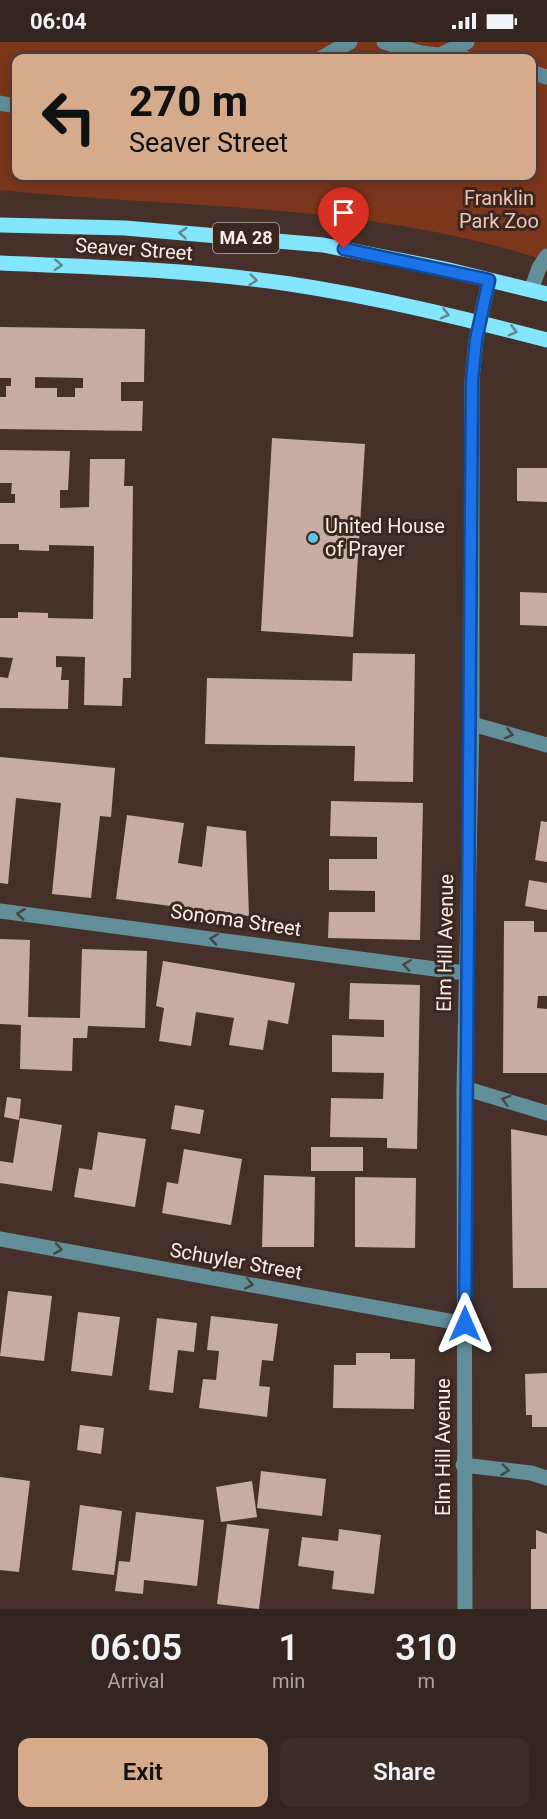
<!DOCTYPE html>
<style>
body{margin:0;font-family:Roboto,sans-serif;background:#3c2d29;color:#f1f3f6;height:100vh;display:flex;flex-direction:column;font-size:22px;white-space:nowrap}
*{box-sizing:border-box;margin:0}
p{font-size:20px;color:#a9a5a5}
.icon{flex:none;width:33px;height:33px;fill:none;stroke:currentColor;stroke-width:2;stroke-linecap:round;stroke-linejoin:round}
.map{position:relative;height:1567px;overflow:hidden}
.side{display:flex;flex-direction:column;background:#342520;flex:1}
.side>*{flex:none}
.banner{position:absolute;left:12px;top:12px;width:524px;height:126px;border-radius:12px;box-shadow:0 3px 15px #0003,0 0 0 2px #4e423e;background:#d6ab8b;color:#111;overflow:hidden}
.pin{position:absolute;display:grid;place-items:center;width:51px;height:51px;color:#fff;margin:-62px -26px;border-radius:50% 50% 50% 0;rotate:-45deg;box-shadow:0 0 6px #0007}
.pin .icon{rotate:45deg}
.me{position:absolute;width:66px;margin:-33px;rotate:0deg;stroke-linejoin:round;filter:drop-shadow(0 0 4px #0008)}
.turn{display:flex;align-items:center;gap:21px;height:126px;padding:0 18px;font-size:27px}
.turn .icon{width:78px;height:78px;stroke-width:2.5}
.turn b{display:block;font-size:42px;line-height:51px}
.eta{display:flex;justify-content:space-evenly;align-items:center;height:102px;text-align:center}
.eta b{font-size:36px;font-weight:600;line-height:42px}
.action{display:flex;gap:12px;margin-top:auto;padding:12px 18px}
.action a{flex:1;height:69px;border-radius:12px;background:#d6ab8b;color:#111;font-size:24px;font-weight:600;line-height:69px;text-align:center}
.action a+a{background:#3c2d29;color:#f1f3f6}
.status{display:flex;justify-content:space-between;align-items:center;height:42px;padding:0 30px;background:#342520;direction:ltr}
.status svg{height:16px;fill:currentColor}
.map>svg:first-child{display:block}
.green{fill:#7c361c;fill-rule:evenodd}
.building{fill:#c6aca3;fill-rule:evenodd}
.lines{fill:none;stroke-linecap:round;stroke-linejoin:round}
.minor{stroke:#628f99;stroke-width:15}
.major{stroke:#84e6fc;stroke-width:15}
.oneway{stroke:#60868e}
.oneway2{stroke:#474644}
.route-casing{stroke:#114b97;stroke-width:15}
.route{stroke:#1a73e8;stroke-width:10}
.poi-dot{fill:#56c9e1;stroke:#3c2720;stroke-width:2}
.labels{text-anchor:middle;stroke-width:6;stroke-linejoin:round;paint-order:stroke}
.shield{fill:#3c2720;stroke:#c1b1ab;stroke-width:1.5}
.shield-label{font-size:18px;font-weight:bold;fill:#faece7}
.park-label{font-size:20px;fill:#f2c4b4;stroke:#3c2720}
.street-label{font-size:20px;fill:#faece7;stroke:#3c2720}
.poi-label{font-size:20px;fill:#faece7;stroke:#3c2720;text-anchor:start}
</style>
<div class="status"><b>06:04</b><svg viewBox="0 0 49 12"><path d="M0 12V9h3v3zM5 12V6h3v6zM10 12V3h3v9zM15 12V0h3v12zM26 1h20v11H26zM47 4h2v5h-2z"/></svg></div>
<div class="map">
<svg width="547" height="1567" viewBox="0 0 547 1567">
<rect width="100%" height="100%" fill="#46312a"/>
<!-- green -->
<path class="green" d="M 0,0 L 547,0 L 547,219 C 370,160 184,167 0,148 ZM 16,16 L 531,16 L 531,134 L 16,134 Z"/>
<!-- building -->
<path class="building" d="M 0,285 L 145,287 L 144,340 L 121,340 L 121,359 L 143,359 L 142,389 L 0,387 L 0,355 L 6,355 L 6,344 L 11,344 L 11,336 L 0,336 ZM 35,335 L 83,336 L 83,346 L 75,346 L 75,355 L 57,355 L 57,346 L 35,346 Z
M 272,396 L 365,402 L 353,595 L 261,589 Z
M 0,408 L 70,409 L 68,448 L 60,448 L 60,466 L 89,465 L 90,417 L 125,417 L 124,444 L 133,444 L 131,636 L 123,636 L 122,664 L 84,663 L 85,615 L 56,614 L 56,625 L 62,625 L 61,638 L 69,638 L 68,667 L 0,666 L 0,635 L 8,636 L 13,616 L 0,615 L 0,576 L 18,576 L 18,570 L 48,571 L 48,576 L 93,577 L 94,504 L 49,503 L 49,509 L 19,508 L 19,502 L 0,502 L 0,461 L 15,461 L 15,452 L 11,452 L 12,441 L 0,441 Z
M 517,426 L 547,426 L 547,460 L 517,459 Z
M 520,550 L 547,551 L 547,584 L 520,583 Z
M 353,611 L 415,612 L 413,740 L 354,739 L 355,704 L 205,702 L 207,636 L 352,639 Z
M 0,715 L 115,726 L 111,775 L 100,774 L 91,856 L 52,852 L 61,761 L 16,756 L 8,842 L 0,841 Z
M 331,759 L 423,761 L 420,898 L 328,896 L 329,870 L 375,870 L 375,849 L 329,848 L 329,817 L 377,817 L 377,795 L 330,794 Z
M 127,773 L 184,781 L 178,821 L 202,825 L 207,784 L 246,789 L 249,874 L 116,857 Z
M 541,779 L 547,780 L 547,820 L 535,818 Z
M 529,838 L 547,841 L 547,868 L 525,864 Z
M 504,879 L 534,879 L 534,890 L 547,890 L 547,954 L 538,954 L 537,966 L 547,967 L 547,1031 L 503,1031 Z
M 0,897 L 30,898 L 28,975 L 80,976 L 82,907 L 147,909 L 145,986 L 88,984 L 87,996 L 73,996 L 72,1029 L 20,1027 L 21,983 L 0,982 Z
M 163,919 L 295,941 L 288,982 L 268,978 L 263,1008 L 229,1003 L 234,976 L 196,970 L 191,1004 L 159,999 L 164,966 L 156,964 Z
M 350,941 L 420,943 L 417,1107 L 387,1106 L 387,1096 L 330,1095 L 331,1056 L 383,1057 L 384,1031 L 332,1030 L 332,993 L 384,995 L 384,978 L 349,977 Z
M 7,1055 L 21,1057 L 19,1078 L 4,1075 Z
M 175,1063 L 204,1068 L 200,1092 L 171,1087 Z
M 20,1076 L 62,1083 L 52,1149 L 0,1141 L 0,1119 L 13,1121 Z
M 511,1087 L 547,1094 L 547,1246 L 513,1246 Z
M 98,1090 L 146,1097 L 135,1165 L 74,1155 L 79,1126 L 92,1128 Z
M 311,1105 L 363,1105 L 363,1129 L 311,1129 Z
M 184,1107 L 242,1117 L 231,1183 L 162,1171 L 167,1140 L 178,1142 Z
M 264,1133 L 315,1135 L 314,1205 L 262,1205 Z
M 355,1135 L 416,1136 L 415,1206 L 355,1205 Z
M 8,1249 L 52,1254 L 44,1319 L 0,1314 Z
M 78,1270 L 120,1275 L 112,1334 L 71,1329 Z
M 211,1274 L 278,1282 L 273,1319 L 262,1318 L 259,1344 L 270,1345 L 267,1375 L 199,1366 L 203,1337 L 216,1338 L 219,1309 L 207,1308 Z
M 157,1276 L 197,1281 L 194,1310 L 178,1308 L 173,1351 L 149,1348 Z
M 356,1311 L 390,1311 L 390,1317 L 415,1317 L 414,1367 L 333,1366 L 334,1323 L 356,1323 Z
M 547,1331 L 547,1385 L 532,1385 L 532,1373 L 526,1373 L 525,1332 Z
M 80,1383 L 104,1386 L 101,1412 L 77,1408 Z
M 261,1429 L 326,1437 L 322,1474 L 257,1466 Z
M 0,1435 L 30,1439 L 19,1530 L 0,1528 Z
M 252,1439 L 257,1475 L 221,1480 L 216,1445 Z
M 80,1463 L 122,1469 L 114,1533 L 72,1528 Z
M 136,1470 L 204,1478 L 197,1544 L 144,1538 L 143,1552 L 115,1549 L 119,1519 L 130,1520 Z
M 227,1482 L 269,1487 L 259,1567 L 217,1562 Z
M 339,1487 L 381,1493 L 374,1552 L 332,1547 L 334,1529 L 298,1524 L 302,1495 L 338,1499 Z
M 536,1488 L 547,1492 L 547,1567 L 531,1567 L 531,1507 L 536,1507 Z"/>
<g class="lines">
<!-- minor -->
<path class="minor" d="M 384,0 L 421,11 L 465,16
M 440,13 L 467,0
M 321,16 L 350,0
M 531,30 L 547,35
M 0,61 L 16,64
M 531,248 L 539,226 L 547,214
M 472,682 L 547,703
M 0,869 L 465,931
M 464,1046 L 547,1071
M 0,1197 L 465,1282
M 463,1423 L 531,1431 L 547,1436
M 465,1567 L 464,1046 L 472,682 L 472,338 L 476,298 L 489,238"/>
<!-- major -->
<path class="major" d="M 0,183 L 125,186 L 323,203 L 445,227 L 547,252
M 0,221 C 96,225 194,228 290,242 C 377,255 462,276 547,298"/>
</g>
<!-- one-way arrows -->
<defs><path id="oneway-chevron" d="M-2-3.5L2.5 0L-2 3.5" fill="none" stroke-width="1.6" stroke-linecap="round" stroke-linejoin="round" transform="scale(1.5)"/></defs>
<g class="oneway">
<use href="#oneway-chevron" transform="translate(183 191) rotate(-176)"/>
<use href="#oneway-chevron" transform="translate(58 223) rotate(3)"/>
<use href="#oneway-chevron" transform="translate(253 238) rotate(6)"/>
<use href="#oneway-chevron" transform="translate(445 272) rotate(14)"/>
<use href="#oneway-chevron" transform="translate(513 289) rotate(14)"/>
</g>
<g class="oneway2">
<use href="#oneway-chevron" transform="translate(509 692) rotate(15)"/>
<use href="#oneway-chevron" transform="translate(21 872) rotate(-173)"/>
<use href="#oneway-chevron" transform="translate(214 897) rotate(-172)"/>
<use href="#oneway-chevron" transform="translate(407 923) rotate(-172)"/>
<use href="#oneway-chevron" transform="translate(506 1058) rotate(-163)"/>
<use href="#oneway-chevron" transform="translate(58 1207) rotate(10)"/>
<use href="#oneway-chevron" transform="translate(249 1242) rotate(11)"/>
<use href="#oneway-chevron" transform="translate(505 1428) rotate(7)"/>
</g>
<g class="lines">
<defs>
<path id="route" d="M 344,207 L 489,238 L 476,298 L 472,338 C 472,653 465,967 465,1282"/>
</defs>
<!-- route casing -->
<use href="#route" class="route-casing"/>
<!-- route -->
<use href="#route" class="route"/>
</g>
<!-- markers -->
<circle class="poi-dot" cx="313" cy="496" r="6"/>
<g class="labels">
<!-- shield labels -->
<rect class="shield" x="213" y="181" width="66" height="30" rx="4.5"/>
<g class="shield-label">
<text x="246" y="202">MA 28</text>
</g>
<!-- park labels -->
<g class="park-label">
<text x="499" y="163">Franklin<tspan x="499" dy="23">Park Zoo</tspan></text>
</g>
<!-- street labels -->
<g class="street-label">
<text transform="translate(134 207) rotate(4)" y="7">Seaver Street</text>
<text transform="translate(236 878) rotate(8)" y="7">Sonoma Street</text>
<text transform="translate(445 901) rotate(-89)" y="7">Elm Hill Avenue</text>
<text transform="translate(236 1219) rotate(10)" y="7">Schuyler Street</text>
<text transform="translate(443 1405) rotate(-90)" y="7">Elm Hill Avenue</text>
</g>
<!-- poi labels -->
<g class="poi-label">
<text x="325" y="491">United House<tspan x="325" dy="23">of Prayer</tspan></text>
</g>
</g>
</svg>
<div class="pin" style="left:344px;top:207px;background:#d93025"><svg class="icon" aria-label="arrive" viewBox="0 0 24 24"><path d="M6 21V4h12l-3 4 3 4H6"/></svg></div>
<svg class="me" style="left:465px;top:1282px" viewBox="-20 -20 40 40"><path d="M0-17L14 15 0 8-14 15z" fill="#1a73e8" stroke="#fff" stroke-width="4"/></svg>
<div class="banner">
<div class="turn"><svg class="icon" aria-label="left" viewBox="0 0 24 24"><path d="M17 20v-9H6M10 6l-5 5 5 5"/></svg><div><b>270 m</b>Seaver Street</div></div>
</div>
</div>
<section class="side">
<div class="eta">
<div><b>06:05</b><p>Arrival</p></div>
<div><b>1</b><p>min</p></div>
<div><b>310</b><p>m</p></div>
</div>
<div class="action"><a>Exit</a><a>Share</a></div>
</section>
